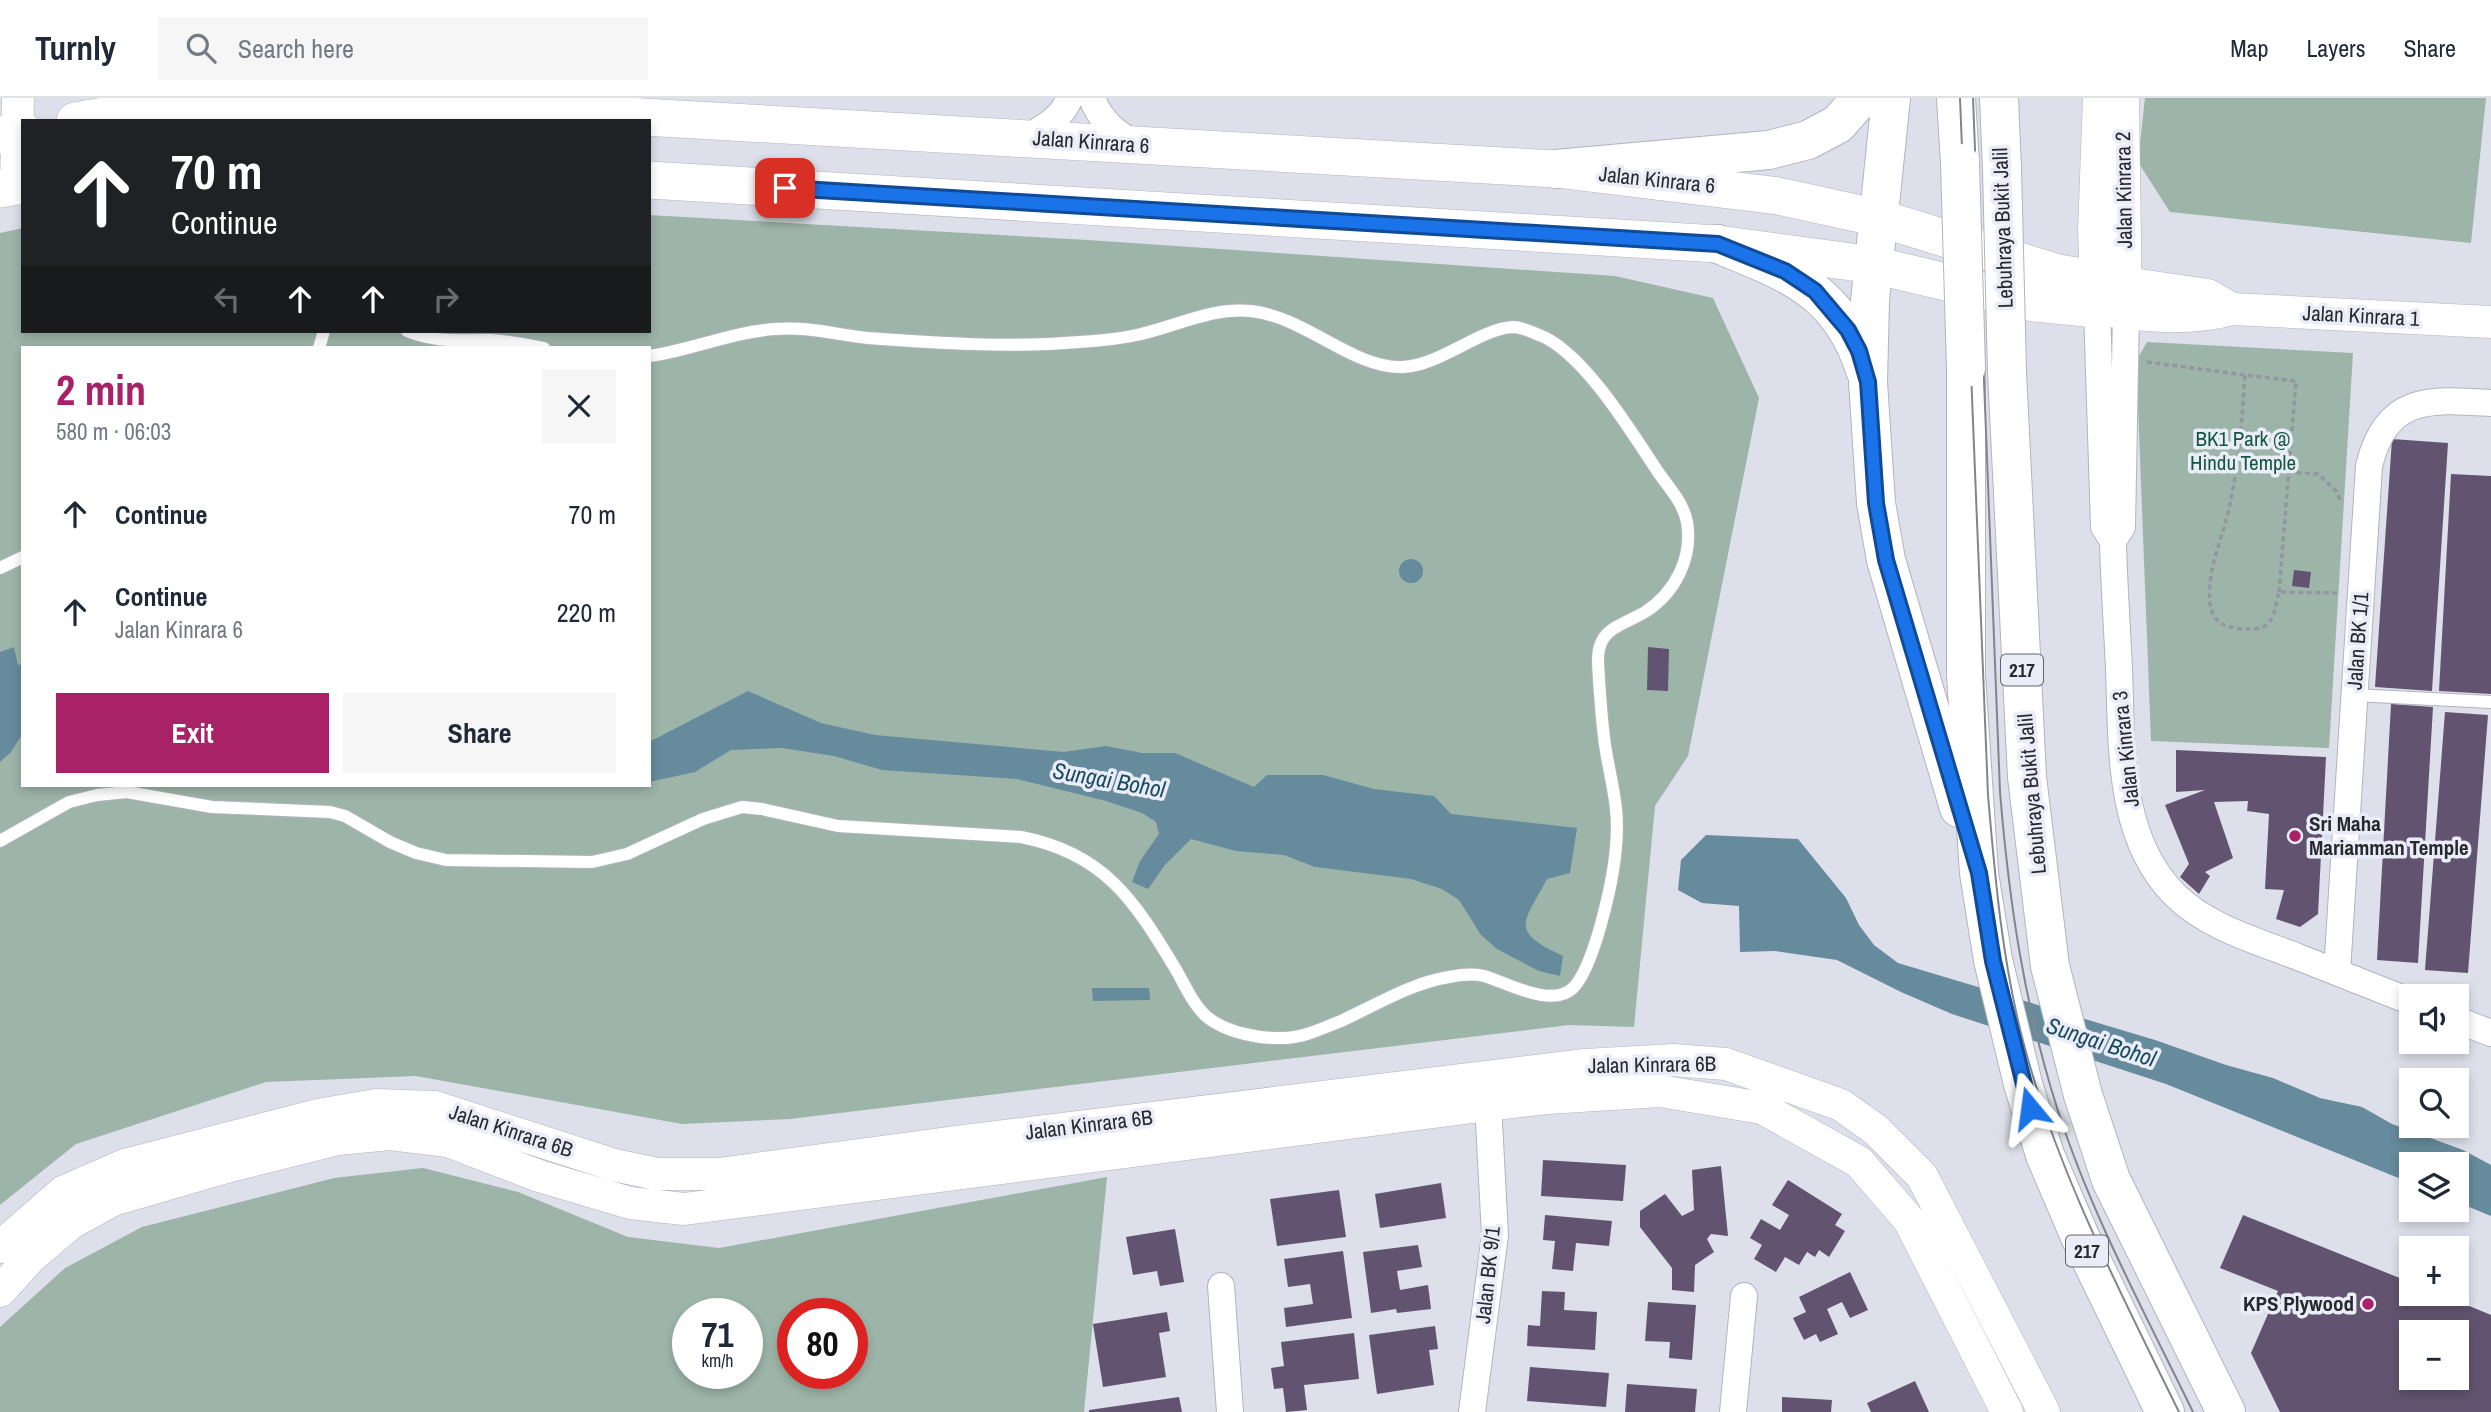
<!DOCTYPE html>
<meta charset="utf-8">
<style>
body{margin:0;font-family:"Archivo Narrow",sans-serif;background:#f6f6f7;color:#1f2937;height:100vh;display:flex;flex-direction:column;font-size:26px;white-space:nowrap}
*{box-sizing:border-box;margin:0}
p{font-size:23px;color:#747a83}
.icon{flex:none;width:38px;height:38px;fill:none;stroke:currentColor;stroke-width:2;stroke-linecap:round;stroke-linejoin:round}
.map{position:relative;flex:1;overflow:hidden}
.details{position:absolute;left:21px;top:248px;width:630px;height:441px;display:flex;flex-direction:column;background:#fff;border-radius:0px;box-shadow:0 4px 10px #0003}
.details>*{flex:none}
.banner{position:absolute;left:21px;top:21px;width:630px;height:214px;border-radius:0px;box-shadow:0 4px 10px #0003;background:#202124;color:#fff;overflow:hidden}
.fabs{position:absolute;left:2399px;top:886px;display:grid;gap:14px}
.fabs a{display:grid;place-items:center;width:70px;height:70px;border-radius:0px;background:#fff;box-shadow:0 4px 10px #0003;font-size:35px}
.speed{position:absolute;left:672px;top:1200px;display:flex;gap:14px;font-size:35px;font-weight:700;text-align:center}
.speed>*{display:grid;place-content:center;width:91px;height:91px;border-radius:50%;background:#fff;box-shadow:0 4px 10px #0003;line-height:1}
.speed small{font-size:18px;font-weight:400}
.speed .limit{border:10px solid #d22;background:#fff;color:#111}
.pin{position:absolute;display:grid;place-items:center;width:60px;height:60px;color:#fff;margin:-30px;border-radius:14px;box-shadow:0 4px 10px #0006}
.me{position:absolute;width:77px;margin:-38px;rotate:344deg;stroke-linejoin:round;filter:drop-shadow(0 0 5px #0008)}
.turn{display:flex;align-items:center;gap:24px;height:147px;padding:0 35px;font-size:32px}
.turn .icon{width:91px;height:91px;stroke-width:2.5}
.turn b{display:block;font-size:49px;line-height:60px}
.lanes{display:flex;align-items:center;height:66px;padding:0 35px;background:#0003;justify-content:center;gap:35px;direction:ltr}
.lanes .off{opacity:.35}
.round{display:grid;place-items:center;flex:none;width:74px;height:74px;border-radius:0px;background:#f6f6f7}
.headline{display:flex;align-items:center;justify-content:space-between;height:119px;padding:0 35px}
h1{font-size:42px;font-weight:700;line-height:52px;color:#a92167}
.action{display:flex;gap:14px;margin-top:auto;padding:14px 35px}
.action a{flex:1;height:80px;border-radius:0px;background:#a92167;color:#fff;font-size:28px;font-weight:700;line-height:80px;text-align:center}
.action a+a{background:#f6f6f7;color:#1f2937}
ul{padding:0;list-style:none}
li{display:flex;align-items:center;gap:21px;height:98px;padding:0 35px}
li div{flex:1}
li b{display:block;font-size:26px}
li em{font-style:normal}
header{display:flex;align-items:center;gap:42px;box-sizing:border-box;height:98px;padding:0 35px;background:#fff;border-bottom:2px solid #e0e1e3}
header strong{font-size:33px}
nav{display:flex;gap:38px;margin-inline-start:auto;font-size:24px}
.search{width:490px;height:63px;background:#f6f6f7;display:flex;align-items:center;gap:18px;box-sizing:border-box;padding:0 24px;border-radius:0px;color:#747a83;font-size:26px}
.map>svg:first-child{display:block}
.green{fill:#9db5a9;fill-rule:evenodd}
.water{fill:#668b9c}
.building{fill:#625470;fill-rule:evenodd}
.lines{fill:none;stroke-linecap:round;stroke-linejoin:round}
.service-casing{stroke:#b2b4be;stroke-width:14}
.minor-casing{stroke:#b2b4be;stroke-width:28}
.tertiary-casing{stroke:#b2b4be;stroke-width:33}
.secondary-casing{stroke:#b2b4be;stroke-width:38}
.trunk-casing{stroke:#b2b4be;stroke-width:40}
.path{stroke:#94969e;stroke-width:3.5;stroke-dasharray:5 3.5;stroke-linecap:butt}
.service{stroke:#fff;stroke-width:12}
.minor{stroke:#fff;stroke-width:26}
.tertiary{stroke:#fff;stroke-width:32}
.secondary{stroke:#fff;stroke-width:37}
.trunk{stroke:#fff;stroke-width:38}
.tram{stroke:#83858c;stroke-width:2}
.trunk-bridge-casing{stroke:#b2b4be;stroke-width:40;stroke-linecap:butt}
.trunk-bridge{stroke:#fff;stroke-width:38}
.route-casing{stroke:#114b97;stroke-width:18}
.route{stroke:#1a73e8;stroke-width:12}
.poi-dot{fill:#a92167;stroke:#eaecf8;stroke-width:2.5}
.labels{text-anchor:middle;stroke-width:7;stroke-linejoin:round;paint-order:stroke}
.shield{fill:#eaecf8;stroke:#62646a;stroke-width:2}
.shield-label{font-size:19px;font-weight:bold;fill:#28292d}
.street-label{font-size:21px;fill:#28292d;stroke:#eaecf8}
.park-label{font-size:21px;fill:#13573f;stroke:#eaecf8}
.poi-label{font-size:21px;font-weight:bold;fill:#28292d;stroke:#eaecf8;text-anchor:start}
.water-label{font-size:23px;font-style:italic;fill:#184b5f;stroke:#eaecf8}
</style>
<header>
<strong>Turnly</strong>
<div class="search"><svg class="icon" aria-label="search" viewBox="0 0 24 24"><circle cx="10" cy="10" r="6"/><path d="M15 15l6 6"/></svg>Search here</div>
<nav><a>Map</a><a>Layers</a><a>Share</a></nav>
</header>
<div class="map">
<svg width="2491" height="1314" viewBox="0 0 2491 1314">
<rect width="100%" height="100%" fill="#dddfea"/>
<!-- green -->
<path class="green" d="M 2145,0 L 2486,0 L 2471,145 L 2170,114 L 2138,64 Z
M 649,117 L 1088,142 L 1615,178 L 1713,200 L 1759,300 L 1688,658 L 1655,708 L 1634,929 L 1569,927 L 790,1021 L 682,1026 L 416,978 L 266,984 L 76,1046 L 0,1107 L 0,135 L 23,130 L 23,233 L 649,233 ZM 23,250 L 649,250 L 649,688 L 23,688 Z
M 2147,244 L 2353,255 L 2329,650 L 2151,643 L 2137,282 L 2136,263 Z
M 423,1070 L 518,1094 L 628,1139 L 719,1150 L 1107,1079 L 1084,1314 L 0,1314 L 0,1229 L 65,1170 L 142,1129 L 334,1080 ZM 747,1216 L 747,1276 L 688,1276 L 688,1216 ZM 793,1216 L 852,1216 L 852,1276 L 793,1276 Z"/>
<!-- water -->
<path class="water" d="M1399 473a12 12 0 1 1 24 0a12 12 0 1 1-24 0Z
M 14,549 L 18,567 L 23,566 L 23,635 L 11,654 L 0,664 L 0,554 Z
M 748,593 L 821,625 L 875,637 L 1064,654 L 1106,648 L 1142,655 L 1175,655 L 1254,689 L 1267,677 L 1323,677 L 1374,691 L 1434,698 L 1451,716 L 1577,730 L 1570,775 L 1547,781 C 1523,826 1509,833 1563,858 L 1560,878 L 1539,873 L 1497,851 L 1481,837 L 1459,802 L 1442,791 L 1411,781 L 1315,769 L 1284,757 L 1236,753 L 1191,741 L 1165,767 L 1148,791 L 1132,784 L 1140,763 L 1159,736 L 1156,724 L 1142,715 L 1106,703 L 1017,681 L 882,672 L 834,658 L 782,650 L 731,652 L 695,674 L 649,684 L 649,644 Z
M 1706,737 L 1798,741 L 1846,800 L 1859,827 L 1874,847 L 1898,865 L 2155,942 L 2226,967 L 2273,980 L 2320,1000 L 2362,1009 L 2392,1026 L 2463,1052 L 2491,1067 L 2491,1118 L 2457,1104 L 2457,1066 L 2412,1066 L 2411,1085 L 2166,986 L 1952,916 L 1901,894 L 1837,862 L 1775,853 L 1740,854 L 1739,808 L 1702,805 L 1678,792 L 1681,762 Z
M 1092,890 L 1149,890 L 1150,902 L 1093,903 Z"/>
<!-- building -->
<path class="building" d="M 2392,341 L 2448,345 L 2432,593 L 2375,589 Z
M 2451,376 L 2491,378 L 2491,596 L 2439,593 Z
M 2294,472 L 2311,474 L 2309,490 L 2292,488 Z
M 1648,549 L 1669,551 L 1668,593 L 1647,592 Z
M 2391,606 L 2433,609 L 2418,865 L 2377,862 Z
M 2445,614 L 2488,617 L 2468,875 L 2425,872 Z
M 2176,652 L 2326,659 L 2318,816 L 2300,829 L 2276,821 L 2284,792 L 2265,791 L 2269,716 L 2247,713 L 2248,703 L 2214,704 L 2233,760 L 2205,774 L 2210,778 L 2199,796 L 2180,779 L 2189,766 L 2165,707 L 2205,692 L 2176,694 Z
M 1543,1062 L 1626,1067 L 1623,1103 L 1541,1098 Z
M 1721,1068 L 1728,1138 L 1711,1136 L 1707,1141 L 1714,1154 L 1695,1167 L 1694,1194 L 1672,1192 L 1672,1170 L 1640,1129 L 1640,1113 L 1665,1096 L 1682,1118 L 1694,1112 L 1692,1072 Z
M 1788,1082 L 1842,1116 L 1835,1127 L 1845,1133 L 1829,1159 L 1819,1152 L 1815,1159 L 1807,1154 L 1799,1167 L 1785,1159 L 1776,1174 L 1754,1161 L 1762,1147 L 1750,1140 L 1761,1121 L 1780,1132 L 1789,1117 L 1772,1107 Z
M 1441,1085 L 1446,1120 L 1380,1130 L 1375,1096 Z
M 1339,1092 L 1346,1139 L 1277,1148 L 1270,1101 Z
M 1545,1117 L 1612,1123 L 1609,1148 L 1576,1145 L 1573,1173 L 1552,1171 L 1555,1143 L 1543,1142 Z
M 2243,1117 L 2412,1185 L 2412,1195 L 2438,1195 L 2491,1217 L 2491,1314 L 2280,1314 L 2251,1255 L 2278,1193 L 2220,1170 ZM 2412,1234 L 2457,1234 L 2457,1279 L 2412,1279 Z
M 1175,1131 L 1184,1184 L 1160,1188 L 1157,1173 L 1133,1177 L 1126,1139 Z
M 1418,1147 L 1422,1169 L 1397,1173 L 1400,1192 L 1428,1187 L 1431,1211 L 1397,1215 L 1396,1211 L 1371,1215 L 1363,1154 Z
M 1343,1153 L 1352,1220 L 1286,1229 L 1284,1210 L 1313,1206 L 1310,1186 L 1288,1189 L 1284,1161 Z
M 1850,1174 L 1868,1212 L 1850,1220 L 1842,1204 L 1827,1211 L 1838,1236 L 1820,1244 L 1816,1236 L 1804,1242 L 1793,1220 L 1806,1214 L 1799,1199 Z
M 1542,1193 L 1565,1194 L 1564,1212 L 1597,1214 L 1595,1252 L 1527,1248 L 1528,1227 L 1540,1228 Z
M 1648,1204 L 1696,1207 L 1692,1262 L 1669,1260 L 1670,1244 L 1645,1243 Z
M 1167,1214 L 1170,1233 L 1159,1235 L 1166,1279 L 1103,1289 L 1093,1226 Z
M 1435,1228 L 1438,1251 L 1429,1252 L 1434,1287 L 1377,1296 L 1369,1237 Z
M 1354,1235 L 1359,1281 L 1304,1287 L 1307,1312 L 1286,1314 L 1283,1290 L 1274,1291 L 1271,1270 L 1284,1268 L 1281,1244 Z
M 1530,1269 L 1609,1275 L 1606,1309 L 1527,1303 Z
M 1915,1283 L 1929,1314 L 1871,1314 L 1867,1305 Z
M 1627,1286 L 1697,1291 L 1695,1314 L 1625,1314 Z
M 1179,1299 L 1182,1314 L 1089,1314 L 1089,1312 Z
M 1782,1299 L 1832,1302 L 1831,1314 L 1782,1314 Z"/>
<g class="lines">
<defs>
<path id="service" d="M 407,233 C 437,245 458,242 489,242 C 508,243 526,246 544,250
M 319,250 L 324,233
M 0,470 L 23,459
M 2354,597 L 2491,604
M 0,743 L 69,704 L 97,697 L 127,694 L 212,709 L 330,714 L 345,718 L 390,744 L 416,755 L 446,762 L 592,764 L 627,756 L 703,721 L 742,709 L 762,711 L 838,728 L 1021,739 C 1104,755 1134,802 1175,870 C 1184,885 1193,907 1207,919 C 1227,935 1260,941 1285,940 C 1305,939 1323,930 1341,923 C 1376,907 1411,885 1449,879 C 1460,877 1473,875 1484,878 C 1506,884 1552,911 1573,890 C 1586,877 1596,844 1601,826 C 1611,790 1620,748 1616,711 C 1614,691 1609,672 1606,653 C 1602,630 1601,607 1599,583 C 1599,573 1596,558 1600,548 C 1605,529 1629,524 1645,514 C 1675,495 1693,460 1687,424 C 1683,404 1669,390 1658,374 C 1632,335 1588,262 1546,240 C 1537,236 1523,229 1513,229 C 1479,231 1441,267 1403,269 C 1353,271 1306,219 1251,213 C 1211,209 1175,229 1137,237 C 1118,241 1098,243 1079,244 C 1009,250 937,245 868,240 C 837,237 806,228 775,231 C 732,234 692,252 649,258"/>
<path id="minor" d="M 1092,0 C 1100,23 1117,37 1138,47
M 1026,40 C 1045,29 1061,21 1070,0
M 2097,211 L 2104,429 L 2113,443 C 2114,486 2117,528 2119,571 C 2122,646 2117,740 2175,797 C 2207,829 2257,843 2298,859 C 2336,874 2374,889 2412,904
M 2113,443 L 2122,429 L 2126,216
M 2337,874 L 2369,368 C 2386,297 2430,301 2491,305
M 2457,922 L 2491,935
M 1221,1188 L 1230,1314
M 1472,1314 L 1495,1137 L 1487,987
M 1733,1314 L 1744,1198"/>
<path id="tertiary" d="M 2099,0 L 2094,133 L 2097,211 C 2141,218 2189,223 2232,211 L 2491,224
M 2123,0 L 2126,216
M 16,88 L 18,0
M 2105,182 L 2208,197 L 2232,211
M 0,1149 L 63,1094 L 125,1067 L 318,1017 L 376,1007 L 435,1009 L 614,1067 L 657,1076 L 719,1076 L 963,1043 L 1585,967 L 1673,962 L 1726,966 L 1841,1007 L 1876,1032 L 1922,1078 L 2044,1314
M 0,1193 L 31,1159 L 71,1125 L 113,1102 L 230,1068 L 338,1041 L 390,1036 L 448,1043 L 539,1078 L 630,1105 L 684,1111 L 1488,1007 L 1547,1000 L 1660,993 L 1762,1010 L 1859,1064 L 1909,1122 L 2007,1314"/>
<path id="secondary" d="M 75,23 C 149,9 225,4 300,4 C 350,3 400,7 450,8 L 1556,71 L 1778,98 L 1879,120 L 2058,175 L 2096,181
M 0,37 L 23,33
M 649,82 L 1718,146 L 1874,167 L 2034,205 L 2097,211
M 0,91 L 23,87"/>
<path id="trunk" d="M 1891,0 L 1870,203 L 1868,284 L 1876,405 L 1886,462 L 1959,710
M 1956,0 L 1960,65
M 1999,0 L 2002,71
M 1556,71 L 1769,52 L 1808,42 L 1838,26 L 1861,0
M 1718,146 C 1789,175 1840,192 1865,272
M 1966,270 L 1966,577 L 1979,775 L 1993,862 L 2023,986 L 2045,1057 L 2081,1141 L 2165,1314
M 2007,274 L 2027,679 L 2050,868 L 2083,997 L 2111,1082 L 2226,1314"/>
</defs>
<!-- service casing -->
<use href="#service" class="service-casing"/>
<!-- minor casing -->
<use href="#minor" class="minor-casing"/>
<!-- tertiary casing -->
<use href="#tertiary" class="tertiary-casing"/>
<!-- secondary casing -->
<use href="#secondary" class="secondary-casing"/>
<!-- trunk casing -->
<use href="#trunk" class="trunk-casing"/>
<!-- path -->
<path class="path" d="M 2147,264 L 2245,277
M 2288,374 L 2318,376 L 2336,393 L 2342,405
M 2279,494 L 2296,283 L 2245,277 C 2242,320 2239,364 2230,406 C 2224,437 2206,473 2210,505 C 2213,526 2226,530 2244,531 C 2253,531 2263,532 2269,524 C 2276,516 2276,503 2279,494 L 2338,495"/>
<!-- service -->
<use href="#service" class="service"/>
<!-- minor -->
<use href="#minor" class="minor"/>
<!-- tertiary -->
<use href="#tertiary" class="tertiary"/>
<!-- secondary -->
<use href="#secondary" class="secondary"/>
<!-- trunk -->
<use href="#trunk" class="trunk"/>
<!-- tram -->
<path class="tram" d="M 1960,0 L 1988,697 C 1995,779 2002,862 2023,943 C 2057,1074 2120,1193 2179,1314
M 1973,0 L 2000,694 C 2009,803 2024,907 2058,1013 C 2092,1118 2145,1215 2193,1314"/>
<defs>
<path id="trunk-bridge" d="M 1960,65 L 1966,270
M 2002,71 L 2007,274"/>
</defs>
<!-- trunk-bridge casing -->
<use href="#trunk-bridge" class="trunk-bridge-casing"/>
<!-- trunk-bridge -->
<use href="#trunk-bridge" class="trunk-bridge"/>
</g>
<g class="lines">
<defs>
<path id="route" d="M 785,90 L 1718,146 L 1785,173 L 1815,193 L 1848,232 L 1859,253 L 1868,284 L 1876,405 L 1886,462 L 1979,775 L 1993,863 L 2030,1010"/>
</defs>
<!-- route casing -->
<use href="#route" class="route-casing"/>
<!-- route -->
<use href="#route" class="route"/>
</g>
<!-- markers -->
<g class="poi-dot">
<circle cx="2295" cy="738" r="7"/>
<circle cx="2368" cy="1206" r="7"/>
</g>
<g class="labels">
<!-- shield labels -->
<g class="shield">
<rect x="2001" y="556.5" width="42" height="31" rx="5"/>
<rect x="2066" y="1137.5" width="42" height="31" rx="5"/>
</g>
<g class="shield-label">
<text x="2022" y="579">217</text>
<text x="2087" y="1160">217</text>
</g>
<!-- street labels -->
<g class="street-label">
<text transform="translate(1091 44) rotate(4)" y="7">Jalan Kinrara 6</text>
<text transform="translate(1657 82) rotate(6)" y="7">Jalan Kinrara 6</text>
<text transform="translate(2124 92) rotate(-91)" y="7">Jalan Kinrara 2</text>
<text transform="translate(2003 130) rotate(-92)" y="7">Lebuhraya Bukit Jalil</text>
<text transform="translate(2361 218) rotate(3)" y="7">Jalan Kinrara 1</text>
<text transform="translate(2358 543) rotate(-86)" y="7">Jalan BK 1/1</text>
<text transform="translate(2126 651) rotate(-96)" y="7">Jalan Kinrara 3</text>
<text transform="translate(2032 696) rotate(-95)" y="7">Lebuhraya Bukit Jalil</text>
<text transform="translate(1652 967) rotate(-1)" y="7">Jalan Kinrara 6B</text>
<text transform="translate(1089 1027) rotate(-7)" y="7">Jalan Kinrara 6B</text>
<text transform="translate(511 1033) rotate(18)" y="7">Jalan Kinrara 6B</text>
<text transform="translate(1488 1177) rotate(-84)" y="7">Jalan BK 9/1</text>
</g>
<!-- park labels -->
<g class="park-label">
<text x="2243" y="348">BK1 Park @<tspan x="2243" dy="24">Hindu Temple</tspan></text>
</g>
<!-- poi labels -->
<g class="poi-label">
<text x="2309" y="733">Sri Maha<tspan x="2309" dy="24">Mariamman Temple</tspan></text>
<text x="2354" y="1213" text-anchor="end">KPS Plywood</text>
</g>
<!-- water labels -->
<g class="water-label">
<text transform="translate(1109 682) rotate(10)" y="8">Sungai Bohol</text>
<text transform="translate(2101 944) rotate(18)" y="8">Sungai Bohol</text>
</g>
</g>
</svg>
<div class="fabs">
<a><svg class="icon" aria-label="sound" viewBox="0 0 24 24"><path d="M4 9h4l5-4v14l-5-4H4zM17 9q2 3 0 6"/></svg></a>
<a><svg class="icon" aria-label="search" viewBox="0 0 24 24"><circle cx="10" cy="10" r="6"/><path d="M15 15l6 6"/></svg></a>
<a><svg class="icon" aria-label="layers" viewBox="0 0 24 24"><path d="M12 4l9 5-9 5-9-5zM3 14l9 5 9-5"/></svg></a>
<a>+</a>
<a>−</a>
</div>
<div class="speed"><div>71<small>km/h</small></div><div class="limit">80</div></div>
<div class="pin" style="left:785px;top:90px;background:#d93025"><svg class="icon" aria-label="arrive" viewBox="0 0 24 24"><path d="M6 21V4h12l-3 4 3 4H6"/></svg></div>
<svg class="me" style="left:2030px;top:1010px" viewBox="-20 -20 40 40"><path d="M0-17L14 15 0 8-14 15z" fill="#1a73e8" stroke="#fff" stroke-width="4"/></svg>
<div class="banner">
<div class="turn"><svg class="icon" aria-label="ahead" viewBox="0 0 24 24"><path d="M12 20V5M6 11l6-6 6 6"/></svg><div><b>70 m</b>Continue</div></div>
<div class="lanes"><svg class="icon off" aria-label="left" viewBox="0 0 24 24"><path d="M17 20v-9H6M10 6l-5 5 5 5"/></svg><svg class="icon" aria-label="ahead" viewBox="0 0 24 24"><path d="M12 20V5M6 11l6-6 6 6"/></svg><svg class="icon" aria-label="ahead" viewBox="0 0 24 24"><path d="M12 20V5M6 11l6-6 6 6"/></svg><svg class="icon off" aria-label="right" viewBox="0 0 24 24"><path d="M7 20v-9h11M14 6l5 5-5 5"/></svg></div>
</div>
<section class="details">
<div class="headline"><div><h1>2 min</h1><p>580 m · 06:03</p></div><a class="round"><svg class="icon" aria-label="close" viewBox="0 0 24 24"><path d="M6 6l12 12M18 6L6 18"/></svg></a></div>
<ul>
<li><svg class="icon" aria-label="ahead" viewBox="0 0 24 24"><path d="M12 20V5M6 11l6-6 6 6"/></svg><div><b>Continue</b></div><em>70 m</em></li>
<li><svg class="icon" aria-label="ahead" viewBox="0 0 24 24"><path d="M12 20V5M6 11l6-6 6 6"/></svg><div><b>Continue</b><p>Jalan Kinrara 6</p></div><em>220 m</em></li>
</ul>
<div class="action"><a>Exit</a><a>Share</a></div>
</section>
</div>
